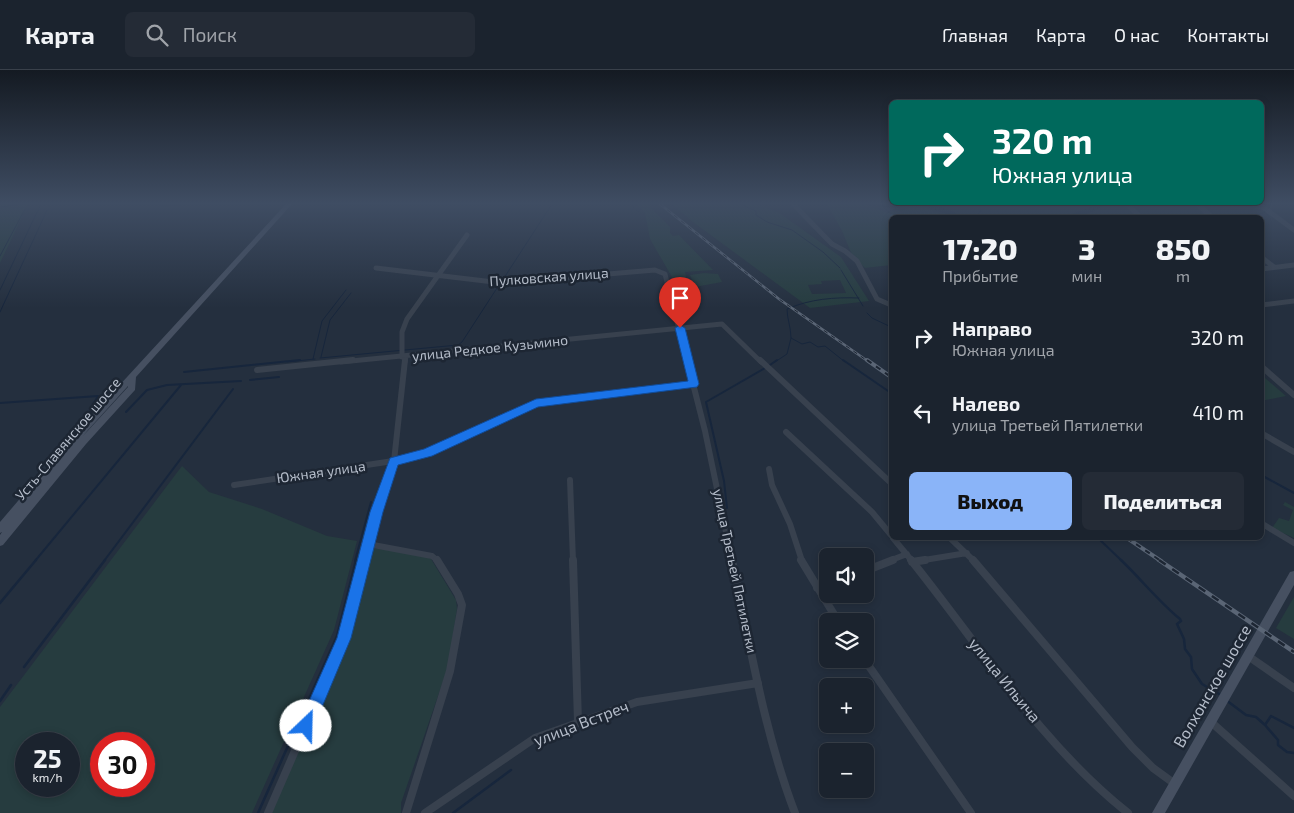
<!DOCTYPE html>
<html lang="ru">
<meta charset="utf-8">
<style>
body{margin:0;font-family:"Exo 2",sans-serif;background:#242b36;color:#f1f3f6;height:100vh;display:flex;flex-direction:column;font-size:19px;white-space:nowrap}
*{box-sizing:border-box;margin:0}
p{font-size:16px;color:#a0a4aa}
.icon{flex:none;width:28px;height:28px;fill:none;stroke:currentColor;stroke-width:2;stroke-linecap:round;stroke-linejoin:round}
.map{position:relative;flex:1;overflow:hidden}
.drawer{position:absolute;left:889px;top:145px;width:375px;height:325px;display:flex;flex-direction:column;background:#1b232e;border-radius:8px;box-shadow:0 2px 8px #0003,0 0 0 1px #39404a}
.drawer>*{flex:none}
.guide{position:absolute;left:889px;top:30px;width:375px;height:105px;border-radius:8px;box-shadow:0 2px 8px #0003,0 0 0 1px #39404a;background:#00695c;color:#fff;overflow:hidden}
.buttons{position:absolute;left:819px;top:478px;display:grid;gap:10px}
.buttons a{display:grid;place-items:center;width:55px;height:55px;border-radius:8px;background:#1b232e;box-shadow:0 2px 8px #0003,0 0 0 1px #39404a;font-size:25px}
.speed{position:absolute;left:15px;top:662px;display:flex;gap:10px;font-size:25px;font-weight:700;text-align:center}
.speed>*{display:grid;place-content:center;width:65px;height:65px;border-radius:50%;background:#1b232e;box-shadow:0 2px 8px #0003,0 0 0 1px #39404a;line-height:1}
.speed small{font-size:12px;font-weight:400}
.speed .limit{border:8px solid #d22;background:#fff;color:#111}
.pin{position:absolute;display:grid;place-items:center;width:42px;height:42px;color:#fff;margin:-51px -21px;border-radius:50% 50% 50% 0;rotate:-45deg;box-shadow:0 0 5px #0007}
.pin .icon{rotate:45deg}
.me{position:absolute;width:55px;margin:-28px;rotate:24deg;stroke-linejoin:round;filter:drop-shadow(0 0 4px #0008)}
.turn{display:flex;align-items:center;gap:18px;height:105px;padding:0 20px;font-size:22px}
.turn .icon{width:65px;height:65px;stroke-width:2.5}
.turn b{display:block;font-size:35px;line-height:42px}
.eta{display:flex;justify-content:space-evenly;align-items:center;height:85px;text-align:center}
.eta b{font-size:30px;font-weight:800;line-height:35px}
.primary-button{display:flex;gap:10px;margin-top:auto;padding:10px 20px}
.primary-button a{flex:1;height:58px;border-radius:8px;background:#8ab4f8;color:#111;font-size:20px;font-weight:800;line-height:58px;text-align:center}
.primary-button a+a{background:#242b36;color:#f1f3f6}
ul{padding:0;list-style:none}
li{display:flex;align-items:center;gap:15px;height:75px;padding:0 20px}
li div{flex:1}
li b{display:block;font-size:19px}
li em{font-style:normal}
header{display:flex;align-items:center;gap:30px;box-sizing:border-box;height:70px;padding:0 25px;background:#1b232e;border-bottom:1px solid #39404a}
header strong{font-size:24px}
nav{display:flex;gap:28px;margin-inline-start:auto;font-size:18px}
.search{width:350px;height:45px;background:#242b36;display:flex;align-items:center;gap:12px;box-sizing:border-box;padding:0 18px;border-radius:8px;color:#a0a4aa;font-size:19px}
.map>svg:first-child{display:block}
.green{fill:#263c3f;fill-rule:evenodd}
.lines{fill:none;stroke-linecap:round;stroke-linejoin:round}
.stream-far2{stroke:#17263c;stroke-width:1}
.stream-far1{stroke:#17263c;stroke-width:2}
.stream{stroke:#17263c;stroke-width:2.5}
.river{fill:#17263c;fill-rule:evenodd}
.street-far2{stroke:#38414e;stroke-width:5}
.street-far1{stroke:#38414e;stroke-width:6}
.street{stroke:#38414e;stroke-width:8}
.secondary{fill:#465061;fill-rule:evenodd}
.rail-far2-casing{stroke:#5a6575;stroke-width:2.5}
.rail-far1-casing{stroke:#5a6575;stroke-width:4}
.rail-casing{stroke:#5a6575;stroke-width:4.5}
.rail-far2{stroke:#1d2633;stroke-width:1;stroke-dasharray:4.5;stroke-linecap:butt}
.rail-far1{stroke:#1d2633;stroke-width:2;stroke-dasharray:5.5;stroke-linecap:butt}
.rail{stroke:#1d2633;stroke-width:2.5;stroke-dasharray:8;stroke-linecap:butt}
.route{fill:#1a73e8;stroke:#114b97}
.labels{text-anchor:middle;stroke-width:5;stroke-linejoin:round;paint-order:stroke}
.street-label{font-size:14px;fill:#b4bcc9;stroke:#1d2633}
.near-street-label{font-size:16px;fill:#b4bcc9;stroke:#1d2633}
</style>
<header>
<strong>Карта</strong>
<div class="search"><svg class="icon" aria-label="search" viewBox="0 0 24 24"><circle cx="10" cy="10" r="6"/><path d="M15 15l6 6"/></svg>Поиск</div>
<nav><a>Главная</a><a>Карта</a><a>О нас</a><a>Контакты</a></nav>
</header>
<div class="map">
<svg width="1294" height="743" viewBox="0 0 1294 743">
<rect width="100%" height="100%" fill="#242f3e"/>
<!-- green -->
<path class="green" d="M 0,134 L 28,134 L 0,193 Z
M 636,134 L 647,134 L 670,157 L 670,163 L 673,166 L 679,165 L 713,200 L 685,202 L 687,211 L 676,214 L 650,169 L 645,143 Z
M 672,134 L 756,134 L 778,142 L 841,187 L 869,231 L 810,238 L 693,152 ZM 840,210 L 846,223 L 812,224 L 808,215 L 822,214 L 821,211 Z
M 827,134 L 866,134 L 888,143 L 905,140 L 908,137 L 916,134 L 948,147 L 891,148 L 891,195 L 865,198 L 852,185 L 842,161 Z
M 704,203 L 718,204 L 722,212 L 695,217 L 690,205 Z
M 1265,308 L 1286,326 L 1261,331 L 1261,309 Z
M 182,396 L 209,422 L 262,439 L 327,466 L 357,471 L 334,560 L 252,743 L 0,743 L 0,637 ZM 26,674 L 69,674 L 69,716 L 26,716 ZM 101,674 L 144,674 L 144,716 L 101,716 Z
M 1285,432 L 1294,437 L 1294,468 L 1272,458 L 1279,448 L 1289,451 L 1293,440 L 1283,435 Z
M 372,478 L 424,485 L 431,489 L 456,530 L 457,539 L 448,597 L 401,733 L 401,743 L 271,743 L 346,568 L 370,479 Z
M 1294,527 L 1294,569 L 1276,558 Z"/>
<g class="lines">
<!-- stream-far2 -->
<path class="stream-far2" d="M 630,134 L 639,142
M 740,134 L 756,141 L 756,145 L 767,152 L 792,160 L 823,182 L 840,198
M 162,136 L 196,134
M 0,137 L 24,134
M 974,148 L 980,142 L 980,134
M 0,186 L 25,139
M 841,200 L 863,236
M 502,211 L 552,134
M 0,220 L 40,136
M 0,242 L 49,136
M 867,243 L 872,248 L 891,257
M 321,287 L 330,250 L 351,223
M 320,288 L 458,275 L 462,272 L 499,215
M 313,289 L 322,251 L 346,220
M 287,292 L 315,289
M 775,292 L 787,284 L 791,268
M 845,292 L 825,276 L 818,277 L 810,272 L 802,274 L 791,268 C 791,257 787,249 787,239 C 810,229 834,227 859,228"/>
<!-- stream-far1 -->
<path class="stream-far1" d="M 843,290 L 891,323
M 770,295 L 777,290
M 184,302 L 300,290
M 250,310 L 279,307
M 0,333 L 98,326 L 91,338
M 126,342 L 147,320 L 167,315 L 241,311
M 1261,405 L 1294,423
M 727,438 L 724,411 L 706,332 L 765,298
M 1098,468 L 1122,491
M 35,491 L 181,315
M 104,491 L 233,319
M 355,491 L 371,432"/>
<!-- stream -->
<path class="stream" d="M 1121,490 C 1141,509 1158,531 1180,549 L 1181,551 L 1177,554 L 1184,569 L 1185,579 L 1191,587 L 1192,599 L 1202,614 L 1221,625
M 0,533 L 36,490
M 24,597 L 105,490
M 1226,630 L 1246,645 L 1256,647 L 1265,655 L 1271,646 L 1294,658
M 0,631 L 11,615
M 1265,655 L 1278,670 L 1278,675 L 1287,682 L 1294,683
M 258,743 L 337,566 L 356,490
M 453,743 L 511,700"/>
<!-- river -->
<path class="river" d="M 878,134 L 909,134 L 895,139 L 878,136 Z
M 925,134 L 934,134 L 963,146 L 956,148 L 925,136 Z
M 1094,134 L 1100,134 L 1102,136 C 1094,143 1076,148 1065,148 C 1074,141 1085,141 1094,135 Z"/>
<!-- street-far2 -->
<path class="street-far2" d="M 793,134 L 832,174 L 845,181 L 857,191 L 877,229 L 891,235
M 1127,134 L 1141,148
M 1197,134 L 1213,148
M 1263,137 L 1294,160
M 1261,187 L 1274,197
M 376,198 L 502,213 L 655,200 L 665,204 L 687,292
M 1261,199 L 1294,195
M 1261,235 L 1294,231
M 402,287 L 402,262 L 407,249 L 467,165
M 341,292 L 722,254 L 761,292
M 405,292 L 406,286"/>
<!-- street-far1 -->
<path class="street-far1" d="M 687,290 L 705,361 L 732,491
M 760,290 L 891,413
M 1261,296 L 1294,325
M 257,300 L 353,290
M 786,362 L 872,442 L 891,465
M 1261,363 L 1294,382
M 769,399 L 772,415 L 790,454 L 802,491
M 570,410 L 573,491
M 234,415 L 413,388 L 536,333 L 694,314
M 1261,453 L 1294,473
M 893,468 L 912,491
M 950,468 L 974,491
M 368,474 L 432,486 L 438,491
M 364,491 L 376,442 L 394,391 L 405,290
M 889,491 L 907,484
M 918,491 L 967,483"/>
<!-- street -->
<path class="street" d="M 573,490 L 578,652
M 732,490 C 750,574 764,662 795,743
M 801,490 L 838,551
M 911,490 C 980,576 1041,674 1128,743
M 973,490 L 1132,677 L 1153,698 L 1175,714
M 912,492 L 925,490
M 865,501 L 893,490
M 817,518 L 828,514
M 1248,586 L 1294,618
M 864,589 L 971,743
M 1211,652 L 1294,726
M 268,743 L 344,568 L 364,490
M 406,743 L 450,601 L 462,535 L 458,524 L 437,490
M 425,743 L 535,668 L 637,632 L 758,613"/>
<!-- secondary -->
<path class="secondary" d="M 286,134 L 292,134 L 136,307 L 135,320 L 86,374 L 3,475 L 0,476 L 0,465 L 2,462 L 0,463 L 0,452 L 82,356 ZM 128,316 L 128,317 L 83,366 L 88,360 Z
M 1294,501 L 1294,515 L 1165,743 L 1152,743 L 1290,502 Z"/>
<defs>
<path id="rail-far2" d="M 660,134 L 779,229 L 869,292"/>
<path id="rail-far1" d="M 867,290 L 891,307
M 1127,468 L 1161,491"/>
<path id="rail" d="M 1159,490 L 1294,582"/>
</defs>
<!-- rail-far2 casing -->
<use href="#rail-far2" class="rail-far2-casing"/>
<!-- rail-far1 casing -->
<use href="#rail-far1" class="rail-far1-casing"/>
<!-- rail casing -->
<use href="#rail" class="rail-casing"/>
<!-- rail-far2 -->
<use href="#rail-far2" class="rail-far2"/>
<!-- rail-far1 -->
<use href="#rail-far1" class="rail-far1"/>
<!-- rail -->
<use href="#rail" class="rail"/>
</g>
<!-- sky -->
<linearGradient id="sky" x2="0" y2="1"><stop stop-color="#141a22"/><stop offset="0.56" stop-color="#3f4d63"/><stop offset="1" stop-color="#3f4d63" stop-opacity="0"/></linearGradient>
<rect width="1294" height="238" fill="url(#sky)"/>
<!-- route -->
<path class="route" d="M 680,255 L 685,258 L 699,314 L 697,317 L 538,337 L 432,386 L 398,395 L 383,442 L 351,568 L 312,661 L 306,663 L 301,661 L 298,656 L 337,568 L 370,442 L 390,388 L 424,379 L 536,329 L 688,311 L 675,258 Z"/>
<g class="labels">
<!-- street labels -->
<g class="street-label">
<text transform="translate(549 207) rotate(-4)" y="5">Пулковская улица</text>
<text transform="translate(490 278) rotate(-6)" y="5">улица Редкое Кузьмино</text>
<text transform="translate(68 369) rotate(-50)" y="5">Усть-Славянское шоссе</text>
<text transform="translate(321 402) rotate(-8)" y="5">Южная улица</text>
<text transform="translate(735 501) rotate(78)" y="5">улица Третьей Пятилетки</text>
</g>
<!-- near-street labels -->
<g class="near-street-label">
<text transform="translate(1005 610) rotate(51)" y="6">улица Ильича</text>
<text transform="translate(1212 616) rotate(-60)" y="6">Волхонское шоссе</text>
<text transform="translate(581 653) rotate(-21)" y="6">улица Встреч</text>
</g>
</g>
</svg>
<div class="buttons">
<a><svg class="icon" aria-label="sound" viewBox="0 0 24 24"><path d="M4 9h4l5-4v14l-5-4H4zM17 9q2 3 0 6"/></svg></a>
<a><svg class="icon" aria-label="layers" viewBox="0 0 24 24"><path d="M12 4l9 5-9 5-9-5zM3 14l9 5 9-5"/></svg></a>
<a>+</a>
<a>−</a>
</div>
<div class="speed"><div>25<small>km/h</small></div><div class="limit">30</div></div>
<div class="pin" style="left:680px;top:258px;background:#d93025"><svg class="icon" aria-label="arrive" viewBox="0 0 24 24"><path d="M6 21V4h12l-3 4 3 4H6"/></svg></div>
<svg class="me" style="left:306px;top:656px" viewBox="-20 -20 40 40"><circle r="19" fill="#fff"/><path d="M0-13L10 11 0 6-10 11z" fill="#1a73e8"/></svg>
<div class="guide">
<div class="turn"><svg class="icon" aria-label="right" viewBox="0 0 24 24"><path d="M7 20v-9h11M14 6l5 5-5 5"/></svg><div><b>320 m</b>Южная улица</div></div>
</div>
<section class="drawer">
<div class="eta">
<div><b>17:20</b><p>Прибытие</p></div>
<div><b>3</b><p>мин</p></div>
<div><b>850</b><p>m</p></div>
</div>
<ul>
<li><svg class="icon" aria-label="right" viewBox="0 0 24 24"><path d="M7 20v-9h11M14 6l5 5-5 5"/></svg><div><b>Направо</b><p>Южная улица</p></div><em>320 m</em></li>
<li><svg class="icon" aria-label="left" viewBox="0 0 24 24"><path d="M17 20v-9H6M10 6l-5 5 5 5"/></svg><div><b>Налево</b><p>улица Третьей Пятилетки</p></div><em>410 m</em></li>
</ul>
<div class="primary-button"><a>Выход</a><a>Поделиться</a></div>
</section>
</div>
